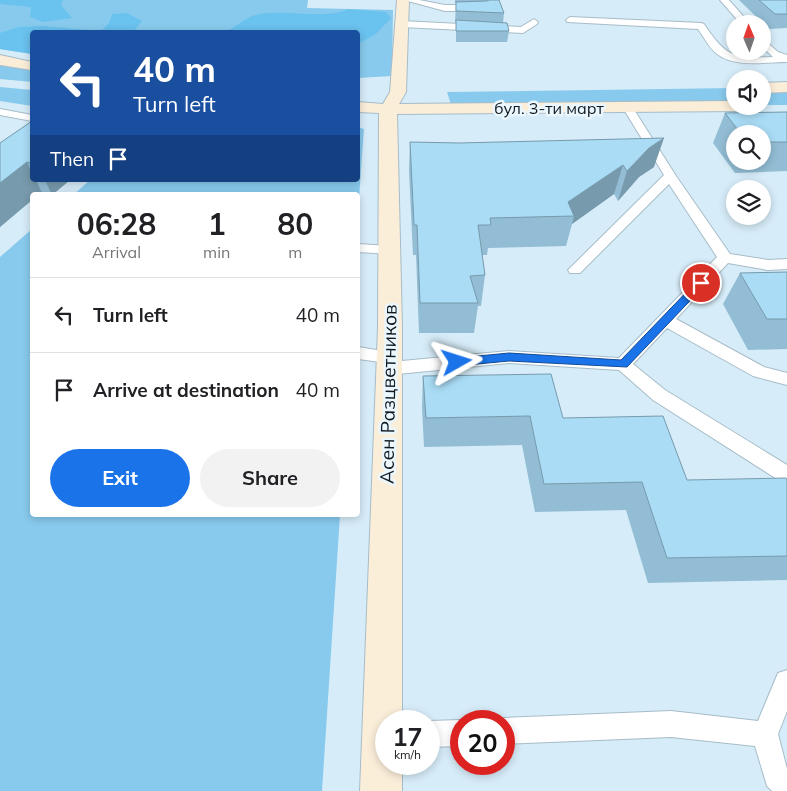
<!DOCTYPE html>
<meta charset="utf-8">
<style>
body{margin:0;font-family:Mulish,sans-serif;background:#f2f2f2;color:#202124;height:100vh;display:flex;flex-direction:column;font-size:19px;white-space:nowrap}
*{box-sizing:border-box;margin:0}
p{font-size:16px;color:#757577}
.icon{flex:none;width:28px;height:28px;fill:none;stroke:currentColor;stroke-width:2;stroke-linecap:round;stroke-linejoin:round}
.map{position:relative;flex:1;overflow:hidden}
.sheet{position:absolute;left:30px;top:192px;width:330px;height:325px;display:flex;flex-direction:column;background:#fff;border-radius:5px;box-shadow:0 2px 8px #0003}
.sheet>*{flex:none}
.banner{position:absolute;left:30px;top:30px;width:330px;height:152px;border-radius:5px;box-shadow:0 2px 8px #0003;background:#1a4fa0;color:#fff;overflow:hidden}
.needle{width:32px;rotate:358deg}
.fabs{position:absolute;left:726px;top:15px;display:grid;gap:10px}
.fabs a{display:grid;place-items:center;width:45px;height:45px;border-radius:50%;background:#fff;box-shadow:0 2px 8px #0003;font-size:25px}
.speed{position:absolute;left:375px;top:710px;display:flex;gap:10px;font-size:25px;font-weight:700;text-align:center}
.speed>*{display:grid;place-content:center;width:65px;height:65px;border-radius:50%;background:#fff;box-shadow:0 2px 8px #0003;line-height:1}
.speed small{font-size:12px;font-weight:400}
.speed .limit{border:8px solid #d22;background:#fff;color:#111}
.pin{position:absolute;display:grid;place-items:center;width:42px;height:42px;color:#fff;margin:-21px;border:2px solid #fff;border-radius:50%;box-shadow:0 1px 5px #0007}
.me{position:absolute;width:55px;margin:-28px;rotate:84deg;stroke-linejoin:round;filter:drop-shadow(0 0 4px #0008)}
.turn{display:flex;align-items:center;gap:18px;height:105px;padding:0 20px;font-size:22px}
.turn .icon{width:65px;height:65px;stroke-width:2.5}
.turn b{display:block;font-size:35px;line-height:42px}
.then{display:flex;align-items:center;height:48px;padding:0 20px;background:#0003;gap:10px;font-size:19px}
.eta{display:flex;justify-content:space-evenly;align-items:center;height:85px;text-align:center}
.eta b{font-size:30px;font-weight:700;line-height:35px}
.action{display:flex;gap:10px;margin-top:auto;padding:10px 20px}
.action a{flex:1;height:58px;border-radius:30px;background:#1a73e8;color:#fff;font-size:20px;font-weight:700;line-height:58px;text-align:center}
.action a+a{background:#f2f2f2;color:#202124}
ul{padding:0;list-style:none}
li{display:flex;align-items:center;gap:15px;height:75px;padding:0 20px;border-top:1px solid #e0e0e0}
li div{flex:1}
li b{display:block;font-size:19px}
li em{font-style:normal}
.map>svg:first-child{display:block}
.green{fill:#88caed}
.forest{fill:#6ac2ee}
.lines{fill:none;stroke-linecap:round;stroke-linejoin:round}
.lane-casing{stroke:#a7bcc8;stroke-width:2}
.secondary-casing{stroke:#a7bcc8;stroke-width:2}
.lane{fill:#fff;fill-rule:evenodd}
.secondary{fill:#fbeed9;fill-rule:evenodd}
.wall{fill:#92bdd4;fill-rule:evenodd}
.shaded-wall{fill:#779aac}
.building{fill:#aadcf6;stroke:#779aac}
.route{fill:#1a73e8;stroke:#114b97}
.labels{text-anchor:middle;stroke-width:5;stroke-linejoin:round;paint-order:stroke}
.far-street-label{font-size:16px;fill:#12191d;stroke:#eaf7ff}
.street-label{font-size:19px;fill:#12191d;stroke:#eaf7ff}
</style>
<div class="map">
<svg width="787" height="791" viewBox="0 0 787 791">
<rect width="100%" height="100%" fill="#d6ecf8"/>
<!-- green -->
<path class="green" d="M 0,0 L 308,0 L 307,8 L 393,10 L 392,76 L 358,78 L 358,32 L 32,32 L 32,54 L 0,49 Z
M 0,60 L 32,66 L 32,82 L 0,79 Z
M 0,87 L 32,90 L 32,106 L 0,101 Z
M 787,87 L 787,105 L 763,105 L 762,88 Z
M 735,88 L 735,106 L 452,108 L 447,92 Z
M 358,127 L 364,129 L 358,213 L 358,195 L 73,195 L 90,180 L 358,180 Z
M 32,229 L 32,515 L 340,515 L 322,791 L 0,791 L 0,257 Z"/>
<!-- forest -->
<path class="forest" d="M 0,0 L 63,0 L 61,5 L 72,18 L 43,22 L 30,17 L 31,7 L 0,4 Z
M 348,9 L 386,12 L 391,18 L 376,34 L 358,44 L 358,32 L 225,32 C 234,28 243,20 252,16 C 281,7 324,21 348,9 Z
M 127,13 L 142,21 L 133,32 L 143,32 L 32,32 L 32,54 L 0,49 L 0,33 L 19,27 L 42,26 L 101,31 L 109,23 L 112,14 Z"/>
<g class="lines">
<defs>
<path id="lane" d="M 404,0 L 419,0 L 445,5 L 480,5 L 484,8 L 480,11 L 445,11 Z
M 720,0 L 729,0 L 750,24 L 741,24 Z
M 570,17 L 701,23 L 704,24 C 727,58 733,58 773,57 L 762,47 L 762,38 L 778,52 L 787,55 L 787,62 C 766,62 735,68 717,54 C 709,48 704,37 698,29 L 567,22 L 566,20 Z
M 534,19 L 538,22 L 537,24 L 523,33 L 401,27 L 397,24 L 401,21 L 521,27 Z
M 628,105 L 633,108 L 676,176 L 730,254 L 768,260 L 787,259 L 787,269 L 768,270 L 728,263 L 676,319 L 764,367 L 787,373 L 787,385 L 753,376 L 667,328 L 633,364 L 665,390 L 787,465 L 787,483 L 780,481 L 653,400 L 619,370 L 509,363 L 388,375 L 382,373 L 380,369 L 382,365 L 388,363 L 358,359 L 358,347 L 395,353 L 397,357 L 395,361 L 391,362 L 509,351 L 619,358 L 717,257 L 669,184 L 580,273 L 570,273 L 568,270 L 664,175 L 623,108 Z
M 0,109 L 32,115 L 32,121 L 0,115 Z
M 358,244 L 390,246 L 395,247 L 397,250 L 395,253 L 390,254 L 358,252 Z
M 787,670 L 787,711 L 778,734 L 787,769 L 787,791 L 772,791 L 767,786 L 755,746 L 671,737 L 504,744 L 504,721 L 497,721 L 504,718 L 671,711 L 758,721 L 778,673 Z
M 461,720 L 463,721 L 461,721 L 461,746 L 429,747 L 429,721 Z"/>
<path id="secondary" d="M 397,0 L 409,0 L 406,92 L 399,104 L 735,101 L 735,106 L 748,106 L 746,110 L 740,111 L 397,114 L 402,327 L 402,721 L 386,721 L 386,764 L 402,764 L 402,791 L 360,791 L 378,327 L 379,113 L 358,112 L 358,102 L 383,104 L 390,92 Z
M 0,55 L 32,62 L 32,70 L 0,65 Z
M 787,82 L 787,92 L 762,93 L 762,83 Z"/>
</defs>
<!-- lane casing -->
<use href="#lane" class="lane-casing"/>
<!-- secondary casing -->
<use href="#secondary" class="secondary-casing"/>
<!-- lane -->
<use href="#lane" class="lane"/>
<!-- secondary -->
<use href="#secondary" class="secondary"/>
</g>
<!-- wall -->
<path class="wall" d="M 455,0 L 499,0 L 504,13 L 503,23 L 509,31 L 507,42 L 456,42 L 456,22 L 455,22 L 456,3 L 455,3 Z
M 739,0 L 787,0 L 787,28 L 769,29 Z
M 787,112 L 787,171 L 735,173 L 713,143 L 725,113 ZM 735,134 L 762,134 L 762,161 L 735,161 Z
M 32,121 L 32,180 L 70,180 L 52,195 L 42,193 L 39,195 L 32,195 L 32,200 L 0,227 L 0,143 Z
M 410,142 L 654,167 L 639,177 L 618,201 L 614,194 L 572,224 L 566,246 L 488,248 L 487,255 L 482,255 L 485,275 L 481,306 L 478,306 L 474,333 L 419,333 L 416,255 L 413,255 L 409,171 Z
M 787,272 L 787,349 L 748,350 L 723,304 L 740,273 Z
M 423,376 L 563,418 L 687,480 L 787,480 L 787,580 L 648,583 L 626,510 L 535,512 L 522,445 L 424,447 L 422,407 Z"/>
<!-- shaded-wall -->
<path class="shaded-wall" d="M 664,138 L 654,167 L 639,177 L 618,201 L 627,171 L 649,148 Z
M 27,162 L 32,173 L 32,180 L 36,180 L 42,193 L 39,195 L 32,195 L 32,200 L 0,227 L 0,183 Z
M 623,165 L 614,194 L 572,224 L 574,216 L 568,202 Z
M 45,180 L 70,180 L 52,195 Z"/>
<!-- building -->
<path class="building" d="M 489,0 L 499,0 L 504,13 L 456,11 L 456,2 L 487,1 Z
M 759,0 L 787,0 L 787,14 L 775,14 Z
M 456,20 L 507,23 L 509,31 L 456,31 Z
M 787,112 L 787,142 L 762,142 L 762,134 L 741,134 L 725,113 Z
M 32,121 L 32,163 L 27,162 L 0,183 L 0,143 Z
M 664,138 L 649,148 L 627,171 L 623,165 L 568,202 L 574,216 L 490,218 L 491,225 L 478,225 L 485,275 L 470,276 L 478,303 L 420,303 L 417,225 L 414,225 L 410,142 L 459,143 Z
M 787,272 L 787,319 L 767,319 L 740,273 Z
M 551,374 L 563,418 L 663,416 L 687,480 L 786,478 L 787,480 L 787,556 L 667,558 L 642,482 L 544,484 L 530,416 L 426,418 L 423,376 Z"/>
<!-- route -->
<path class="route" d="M 701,279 L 706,283 L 705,285 L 627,367 L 509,361 L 457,366 L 452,362 L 457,358 L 509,353 L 621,360 L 698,280 Z"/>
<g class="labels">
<!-- far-street labels -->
<g class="far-street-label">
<text x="549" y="114">бул. 3-ти март</text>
</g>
<!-- street labels -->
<g class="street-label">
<text transform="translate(388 394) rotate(-89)" y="7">Асен Разцветников</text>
</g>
</g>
</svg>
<div class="fabs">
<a><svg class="needle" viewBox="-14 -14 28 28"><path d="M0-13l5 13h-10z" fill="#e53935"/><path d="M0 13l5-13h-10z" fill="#757577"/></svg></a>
<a><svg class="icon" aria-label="sound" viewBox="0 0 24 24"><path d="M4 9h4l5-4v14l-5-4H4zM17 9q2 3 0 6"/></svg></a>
<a><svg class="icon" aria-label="search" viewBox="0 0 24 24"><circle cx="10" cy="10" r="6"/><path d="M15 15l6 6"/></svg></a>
<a><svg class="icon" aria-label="layers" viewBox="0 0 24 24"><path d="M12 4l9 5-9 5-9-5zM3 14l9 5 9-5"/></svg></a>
</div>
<div class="speed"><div>17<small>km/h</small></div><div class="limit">20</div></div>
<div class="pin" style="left:701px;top:283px;background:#d93025"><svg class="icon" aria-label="arrive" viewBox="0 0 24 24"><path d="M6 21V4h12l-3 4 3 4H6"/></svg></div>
<svg class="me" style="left:457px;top:362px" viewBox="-20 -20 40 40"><path d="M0-17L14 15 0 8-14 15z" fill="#1a73e8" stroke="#fff" stroke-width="4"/></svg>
<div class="banner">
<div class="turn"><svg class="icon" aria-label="left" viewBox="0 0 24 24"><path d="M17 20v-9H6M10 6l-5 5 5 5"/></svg><div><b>40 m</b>Turn left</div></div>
<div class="then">Then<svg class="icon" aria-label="arrive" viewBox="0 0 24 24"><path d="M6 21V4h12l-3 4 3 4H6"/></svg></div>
</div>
<section class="sheet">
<div class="eta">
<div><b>06:28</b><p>Arrival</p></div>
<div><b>1</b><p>min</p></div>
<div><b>80</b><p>m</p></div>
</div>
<ul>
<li><svg class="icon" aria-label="left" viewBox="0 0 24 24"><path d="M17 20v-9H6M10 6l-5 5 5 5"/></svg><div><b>Turn left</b></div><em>40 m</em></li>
<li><svg class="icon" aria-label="arrive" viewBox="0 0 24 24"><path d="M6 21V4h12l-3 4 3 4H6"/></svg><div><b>Arrive at destination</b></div><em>40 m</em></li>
</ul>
<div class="action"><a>Exit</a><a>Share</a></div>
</section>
</div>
